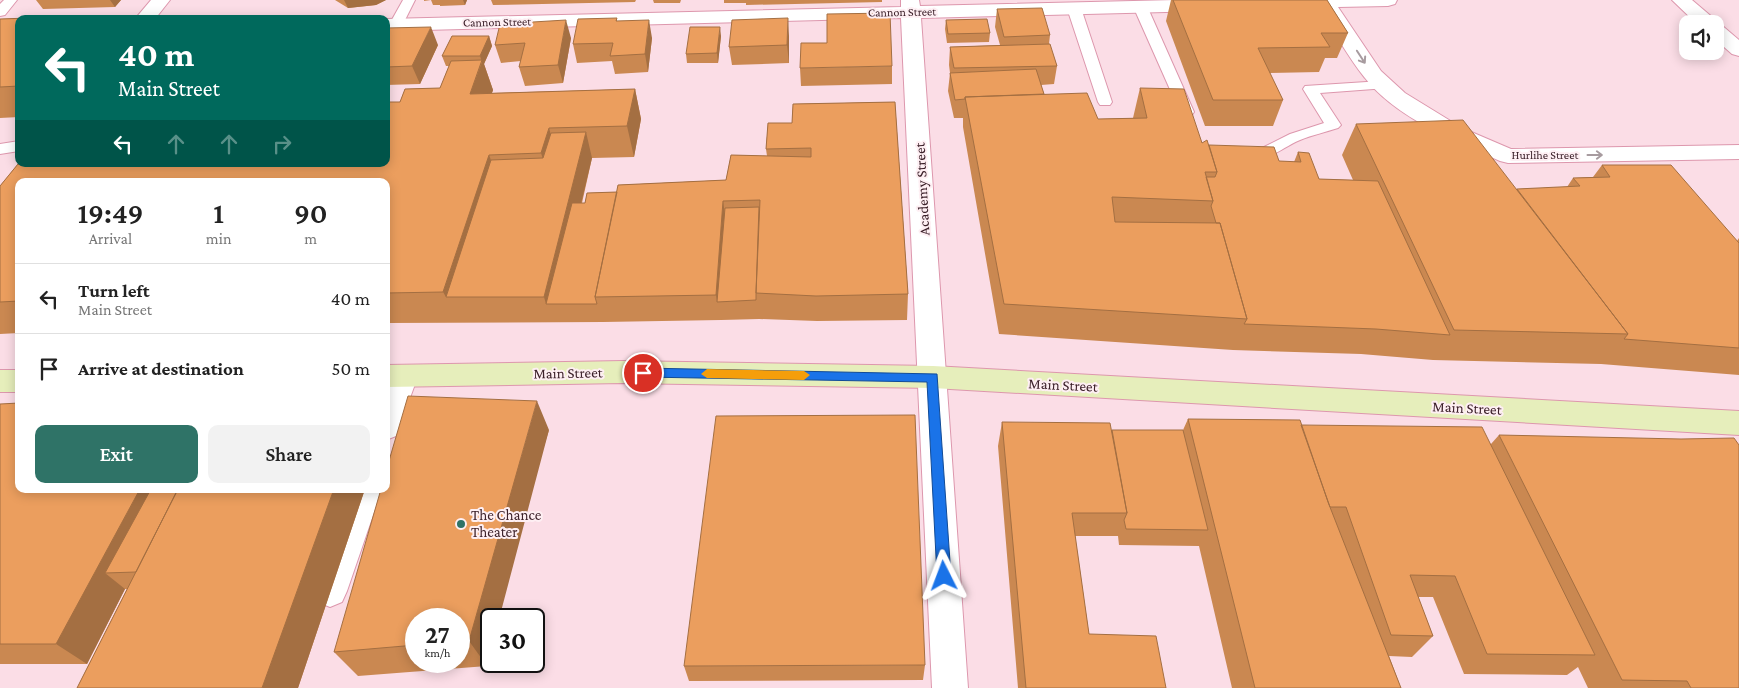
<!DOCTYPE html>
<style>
body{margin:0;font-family:"Crimson Pro",serif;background:#f2f2f2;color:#222;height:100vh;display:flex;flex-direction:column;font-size:19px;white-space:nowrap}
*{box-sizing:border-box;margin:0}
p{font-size:16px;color:#767676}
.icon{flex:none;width:28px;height:28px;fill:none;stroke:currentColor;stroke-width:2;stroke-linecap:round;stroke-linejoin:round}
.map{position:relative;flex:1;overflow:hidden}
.drawer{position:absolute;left:15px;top:178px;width:375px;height:315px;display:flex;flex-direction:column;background:#fff;border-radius:10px;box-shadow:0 2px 12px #0003}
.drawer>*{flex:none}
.banner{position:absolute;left:15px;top:15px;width:375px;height:152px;border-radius:10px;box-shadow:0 2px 12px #0003;background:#00695c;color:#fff;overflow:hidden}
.tools{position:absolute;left:1679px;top:15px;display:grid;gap:10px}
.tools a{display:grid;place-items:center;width:45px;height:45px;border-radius:10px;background:#fff;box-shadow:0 2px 12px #0003;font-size:25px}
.speed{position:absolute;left:405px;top:608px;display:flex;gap:10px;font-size:25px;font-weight:700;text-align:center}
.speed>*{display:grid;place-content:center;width:65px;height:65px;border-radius:50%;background:#fff;box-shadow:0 2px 12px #0003;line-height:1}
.speed small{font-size:12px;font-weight:400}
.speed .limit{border:2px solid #111;border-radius:8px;background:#fff;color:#111}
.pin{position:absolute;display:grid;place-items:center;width:42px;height:42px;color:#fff;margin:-21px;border:2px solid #fff;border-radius:50%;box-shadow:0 1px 5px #0007}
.me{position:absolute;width:55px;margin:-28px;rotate:357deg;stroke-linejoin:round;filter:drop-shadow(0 0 4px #0008)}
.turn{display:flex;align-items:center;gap:18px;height:105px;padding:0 20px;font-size:22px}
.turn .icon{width:65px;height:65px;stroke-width:2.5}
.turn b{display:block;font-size:35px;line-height:42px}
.lanes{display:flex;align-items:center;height:48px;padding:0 20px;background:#0003;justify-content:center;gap:25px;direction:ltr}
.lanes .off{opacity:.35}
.eta{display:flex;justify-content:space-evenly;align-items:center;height:85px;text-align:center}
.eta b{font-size:30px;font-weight:600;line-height:35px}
.cta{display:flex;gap:10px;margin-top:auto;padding:10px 20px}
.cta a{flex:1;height:58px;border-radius:10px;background:#2f7367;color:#fff;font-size:20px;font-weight:600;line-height:58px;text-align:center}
.cta a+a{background:#f2f2f2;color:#222}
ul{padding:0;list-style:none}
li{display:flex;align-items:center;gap:15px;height:70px;padding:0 20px;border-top:1px solid #e0e0e0}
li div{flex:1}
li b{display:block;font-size:19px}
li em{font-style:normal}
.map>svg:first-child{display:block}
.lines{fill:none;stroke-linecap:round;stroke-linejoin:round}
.lane-casing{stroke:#dd97ad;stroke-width:2}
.street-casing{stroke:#dd97ad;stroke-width:2}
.secondary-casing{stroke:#dd97ad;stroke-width:2}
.lane{fill:#fff;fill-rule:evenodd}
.street{fill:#fff;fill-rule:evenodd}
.secondary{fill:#e6eebb;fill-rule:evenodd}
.wall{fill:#ca8851;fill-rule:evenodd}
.shaded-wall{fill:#a46f42}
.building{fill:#eb9e5e;stroke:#a46f42}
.oneway{stroke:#a79b9f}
.route{fill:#1a73e8;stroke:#114b97}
.slow{fill:#f59e0b}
.poi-dot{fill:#2f7367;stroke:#feeff3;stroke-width:2}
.labels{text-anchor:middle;stroke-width:4;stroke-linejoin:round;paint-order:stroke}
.far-street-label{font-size:12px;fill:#3c212a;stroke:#feeff3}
.street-label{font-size:15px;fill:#3c212a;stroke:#feeff3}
.poi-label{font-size:15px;fill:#3c212a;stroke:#feeff3;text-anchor:start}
</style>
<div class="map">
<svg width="1739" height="688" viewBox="0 0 1739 688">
<rect width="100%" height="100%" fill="#fbdde6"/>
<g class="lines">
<defs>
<path id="lane" d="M 4,0 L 17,0 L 5,15 L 0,16 L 0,4 Z
M 403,0 L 415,0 L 401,28 L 391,28 L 389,25 Z
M 1140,2 L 1147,6 L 1194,112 L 1192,115 L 1182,115 L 1180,112 L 1133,6 Z
M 1074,4 L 1081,8 L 1112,102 L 1110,105 L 1100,105 L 1098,102 L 1067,8 Z
M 1382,81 L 1387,82 L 1389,85 L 1387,88 L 1320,93 L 1341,125 L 1338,128 C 1326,132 1312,135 1300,140 C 1281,148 1268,163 1246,157 L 1243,154 L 1246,151 L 1260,149 L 1290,134 L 1324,123 L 1303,89 L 1305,86 Z
M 19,141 L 19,151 L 0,154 L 0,144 Z"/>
<path id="street" d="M 151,0 L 170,0 L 155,19 L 135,19 Z
M 901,0 L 919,0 L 920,6 L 1176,0 L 1209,0 L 1213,1 L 1216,5 L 1213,9 L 1206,11 L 921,18 L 968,688 L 932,688 L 901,18 L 386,31 L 386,19 L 901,7 Z
M 1285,0 L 1397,0 L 1395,4 L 1388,6 L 1338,7 L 1381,71 L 1405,93 L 1462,128 L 1511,149 L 1739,145 L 1739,159 L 1508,163 L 1500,161 C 1456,142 1395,117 1365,78 C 1348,57 1334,31 1319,8 L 1292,9 L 1285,7 L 1282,3 Z
M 1672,0 L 1692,0 L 1739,40 L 1739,56 L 1732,54 L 1715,39 L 1715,24 L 1697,24 Z
M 404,365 L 414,368 L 418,376 L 396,436 L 386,440 L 386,386 L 394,368 Z
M 350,489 L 382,489 L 347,591 L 342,602 L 330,607 L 318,602 L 313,591 Z"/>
<path id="secondary" d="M 623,361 L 933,366 L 1739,411 L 1739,435 L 933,388 L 623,383 L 386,387 L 386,365 Z
M 0,370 L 19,370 L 19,392 L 0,392 Z"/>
</defs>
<!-- lane casing -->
<use href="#lane" class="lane-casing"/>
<!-- street casing -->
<use href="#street" class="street-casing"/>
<!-- secondary casing -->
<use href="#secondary" class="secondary-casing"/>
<!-- lane -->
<use href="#lane" class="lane"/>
<!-- street -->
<use href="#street" class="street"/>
<!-- secondary -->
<use href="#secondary" class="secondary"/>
</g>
<!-- wall -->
<path class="wall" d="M 36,0 L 121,0 L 115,7 L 43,9 Z
M 335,0 L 386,0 L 376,5 L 348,8 Z
M 424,0 L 469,0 L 467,0 L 465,5 L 440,6 L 440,5 L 433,5 L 431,0 L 424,1 Z
M 491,0 L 636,0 L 635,2 L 493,5 Z
M 653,0 L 681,0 L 680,3 L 654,3 Z
M 724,0 L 882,0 L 882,2 L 746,5 L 746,3 L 724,3 Z
M 1171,0 L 1327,0 L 1348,33 L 1337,58 L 1325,58 L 1319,72 L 1269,73 L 1283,100 L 1273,126 L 1205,126 L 1166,21 Z
M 997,9 L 1050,35 L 1049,44 L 1057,66 L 1054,84 L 1041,85 L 1044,94 L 1098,119 L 1133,118 L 1140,88 L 1202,143 L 1209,145 L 1279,161 L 1294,162 L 1298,152 L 1319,179 L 1353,180 L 1342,155 L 1356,124 L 1517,189 L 1567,187 L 1573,178 L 1593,177 L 1602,165 L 1737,241 L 1739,238 L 1739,375 L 1601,364 L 1433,360 L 1361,354 L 1233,350 L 999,334 L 963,127 L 963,118 L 954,118 L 948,91 L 950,73 L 949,65 L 950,47 L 1000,45 L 995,27 Z
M 88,16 L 90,19 L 19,19 L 19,117 L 0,118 L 0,19 Z
M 617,18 L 617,21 L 652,38 L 648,72 L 615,74 L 612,61 L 577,63 L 573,44 Z
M 946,20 L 990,33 L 989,42 L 947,43 L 945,29 Z
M 386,28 L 438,45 L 420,84 L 386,85 Z
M 452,36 L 489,36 L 492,46 L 484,64 L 493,90 L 492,93 L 635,89 L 641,119 L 634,157 L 592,158 L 582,203 L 585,203 L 587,193 L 617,192 L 618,185 L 726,180 L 731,155 L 767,156 L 766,149 L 768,123 L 792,123 L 793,104 L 895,102 L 908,294 L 907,320 L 817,321 L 759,319 L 721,320 L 603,322 L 386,323 L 386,181 L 19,181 L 19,333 L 0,334 L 0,186 L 18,164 L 386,164 L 386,102 L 400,102 L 405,89 L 440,88 L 449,66 L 446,66 L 442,56 Z
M 721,36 L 718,63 L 687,63 L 686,54 Z
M 789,36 L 789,63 L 732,65 L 729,47 Z
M 571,38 L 563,83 L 525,86 L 519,67 L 521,61 L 501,63 L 495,45 Z
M 892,66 L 892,84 L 801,86 L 800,68 Z
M 0,404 L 19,489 L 365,489 L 298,688 L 77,688 L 127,589 L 125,589 L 87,664 L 0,664 Z
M 1188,419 L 1301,425 L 1491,444 L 1499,435 L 1739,688 L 1588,688 L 1578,667 L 1567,675 L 1464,674 L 1433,597 L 1418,597 L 1433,636 L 1412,657 L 1389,656 L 1401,688 L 1232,688 L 1199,546 L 1119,545 L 1118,536 L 1075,536 L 1089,634 L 1166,688 L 1018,688 L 998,446 L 1002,422 L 1112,430 L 1183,430 Z
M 549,430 L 491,619 L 491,649 L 487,666 L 358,676 L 334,652 ZM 416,619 L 459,619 L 459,661 L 416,661 Z
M 925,665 L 923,680 L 689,681 L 684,666 Z"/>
<!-- shaded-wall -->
<path class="shaded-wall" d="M 110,0 L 121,0 L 115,7 Z
M 344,0 L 386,0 L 376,5 L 348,8 Z
M 463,0 L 467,0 L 465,5 Z
M 788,18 L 789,36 L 789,63 L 787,45 Z
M 566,20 L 571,38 L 563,83 L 558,65 Z
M 649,20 L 652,38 L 648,72 L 645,54 Z
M 431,27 L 438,45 L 420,84 L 412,66 Z
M 720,27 L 721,36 L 718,63 L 717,53 Z
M 489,36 L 492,46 L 484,64 L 493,90 L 481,124 L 470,94 L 482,62 L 480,56 Z
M 635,89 L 641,119 L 634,157 L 627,126 Z
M 549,128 L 558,159 L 551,184 L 541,153 Z
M 586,132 L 592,158 L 557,304 L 546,304 L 544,297 Z
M 489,155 L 501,186 L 446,297 L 443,292 Z
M 723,201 L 727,227 L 717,302 L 716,295 Z
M 537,401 L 549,430 L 499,619 L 491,619 L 491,649 L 487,666 L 469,641 Z
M 140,489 L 177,489 L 105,573 L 125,589 L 87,664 L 56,644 Z
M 334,489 L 365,489 L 298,688 L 262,688 Z"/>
<!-- building -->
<path class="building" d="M 1173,0 L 1327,0 L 1348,33 L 1321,33 L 1330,47 L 1258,48 L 1283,100 L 1213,100 Z
M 1042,8 L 1050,35 L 1004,37 L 997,9 Z
M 890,13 L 892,66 L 800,68 L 801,43 L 827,43 L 827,14 Z
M 88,16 L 85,19 L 19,19 L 19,86 L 0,87 L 0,19 Z
M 300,16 L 298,19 L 197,19 Z
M 617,18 L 616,21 L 649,20 L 645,54 L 610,56 L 613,43 L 573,44 L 578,19 Z
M 788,18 L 787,45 L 729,47 L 732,20 Z
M 987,19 L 990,33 L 948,34 L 946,20 Z
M 566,20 L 558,65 L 519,67 L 525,43 L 495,45 L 500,24 Z
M 431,27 L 412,66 L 386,67 L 386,28 Z
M 690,27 L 720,27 L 717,53 L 686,54 Z
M 452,36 L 489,36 L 480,56 L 442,56 Z
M 1050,44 L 1057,66 L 954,68 L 950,47 Z
M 482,60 L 470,94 L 635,89 L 627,126 L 549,128 L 541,153 L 489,155 L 443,292 L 386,293 L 386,181 L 19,181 L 19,301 L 0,302 L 0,186 L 18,164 L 386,164 L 386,102 L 400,102 L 405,89 L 440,88 L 451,61 Z
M 1036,69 L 1044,94 L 965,97 L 965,99 L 955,100 L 950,73 Z
M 1140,88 L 1184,89 L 1202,143 L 1207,140 L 1217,172 L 1205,172 L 1213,201 L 1112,197 L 1115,222 L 1220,223 L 1247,319 L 1004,304 L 965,97 L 1087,93 L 1098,119 L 1147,118 Z
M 895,102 L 908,294 L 816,296 L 756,293 L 760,200 L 723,201 L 716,295 L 595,297 L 618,185 L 726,180 L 731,155 L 811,157 L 811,148 L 766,149 L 768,123 L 792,123 L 793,104 Z
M 1463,120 L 1628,334 L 1454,330 L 1356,124 Z
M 586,132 L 544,297 L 446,297 L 491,160 L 543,158 L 551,133 Z
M 1209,145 L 1274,147 L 1279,161 L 1301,162 L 1298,152 L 1309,153 L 1319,179 L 1378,181 L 1450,335 L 1376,329 L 1244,324 L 1247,319 L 1220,223 L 1216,223 L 1211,206 L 1213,201 L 1206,177 L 1215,177 L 1217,172 Z
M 1602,165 L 1671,165 L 1739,243 L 1739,348 L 1624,339 L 1628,334 L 1517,189 L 1580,186 L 1573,178 L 1610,177 Z
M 617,192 L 595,297 L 597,304 L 546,304 L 572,203 L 585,203 L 587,193 Z
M 759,207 L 756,293 L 756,300 L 717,302 L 725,208 Z
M 408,396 L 537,401 L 469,641 L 459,642 L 459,619 L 416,619 L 416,645 L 334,652 L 381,489 L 386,489 L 386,471 Z
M 19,403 L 19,489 L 140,489 L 56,644 L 0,644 L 0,404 Z
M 915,415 L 925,665 L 684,666 L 716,416 Z
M 1188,419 L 1300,420 L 1328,502 L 1401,688 L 1255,688 Z
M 1002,422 L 1110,423 L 1127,513 L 1072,513 L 1089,634 L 1156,636 L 1166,688 L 1026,688 Z
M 1301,425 L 1482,427 L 1595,655 L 1487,654 L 1455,576 L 1410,575 L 1433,636 L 1391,635 L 1346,507 L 1330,507 Z
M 1112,430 L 1183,430 L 1208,530 L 1126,529 L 1124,520 L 1127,513 Z
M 1499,435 L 1681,439 L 1734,438 L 1739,445 L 1739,688 L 1691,688 L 1687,681 L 1622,680 Z
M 151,489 L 178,489 L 136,572 L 105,573 Z
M 178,489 L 334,489 L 262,688 L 77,688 Z"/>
<!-- one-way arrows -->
<defs><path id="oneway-shaft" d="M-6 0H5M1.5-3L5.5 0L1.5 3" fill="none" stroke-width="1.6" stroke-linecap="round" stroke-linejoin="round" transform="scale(1.25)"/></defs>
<g class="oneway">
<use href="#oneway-shaft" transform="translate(1361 57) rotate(57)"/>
<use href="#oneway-shaft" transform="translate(1595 155)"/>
</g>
<!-- route -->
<path class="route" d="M 643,368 L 937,374 L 951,576 L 949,581 L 944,583 L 939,581 L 937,576 L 927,382 L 643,377 L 637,373 Z"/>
<!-- slow -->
<path class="slow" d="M 707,369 L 804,371 L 810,375 L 804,380 L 707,378 L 701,374 Z"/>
<!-- markers -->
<circle class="poi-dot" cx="461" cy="524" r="5"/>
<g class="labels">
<!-- far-street labels -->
<g class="far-street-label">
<text transform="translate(902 12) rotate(-1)" y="4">Cannon Street</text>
<text transform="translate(497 22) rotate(-1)" y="4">Cannon Street</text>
<text x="1545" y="159">Hurlihe Street</text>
</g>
<!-- street labels -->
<g class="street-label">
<text transform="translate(922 189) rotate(-93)" y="5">Academy Street</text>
<text transform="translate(568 373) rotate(-1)" y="5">Main Street</text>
<text transform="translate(1063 385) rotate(3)" y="5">Main Street</text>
<text transform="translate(1467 408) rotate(3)" y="5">Main Street</text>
</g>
<!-- poi labels -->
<g class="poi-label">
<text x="471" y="520">The Chance<tspan x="471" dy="17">Theater</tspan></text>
</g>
</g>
</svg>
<div class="tools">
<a><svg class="icon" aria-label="sound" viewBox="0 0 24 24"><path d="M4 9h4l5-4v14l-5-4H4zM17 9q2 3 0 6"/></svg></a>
</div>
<div class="speed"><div>27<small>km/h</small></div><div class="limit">30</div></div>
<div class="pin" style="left:643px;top:373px;background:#d93025"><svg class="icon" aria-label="arrive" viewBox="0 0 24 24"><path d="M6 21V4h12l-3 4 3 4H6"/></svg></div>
<svg class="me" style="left:944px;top:576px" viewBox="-20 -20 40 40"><path d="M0-17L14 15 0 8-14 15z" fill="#1a73e8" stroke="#fff" stroke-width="4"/></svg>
<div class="banner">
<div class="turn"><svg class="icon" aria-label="left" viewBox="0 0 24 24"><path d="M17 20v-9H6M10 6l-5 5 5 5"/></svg><div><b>40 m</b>Main Street</div></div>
<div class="lanes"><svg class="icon" aria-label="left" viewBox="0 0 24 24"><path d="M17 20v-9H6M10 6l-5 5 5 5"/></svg><svg class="icon off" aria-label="ahead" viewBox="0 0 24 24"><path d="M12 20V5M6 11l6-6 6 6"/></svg><svg class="icon off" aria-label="ahead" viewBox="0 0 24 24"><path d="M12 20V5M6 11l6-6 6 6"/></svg><svg class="icon off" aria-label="right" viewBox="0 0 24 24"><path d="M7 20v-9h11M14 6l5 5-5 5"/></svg></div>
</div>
<section class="drawer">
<div class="eta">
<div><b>19:49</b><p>Arrival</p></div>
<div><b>1</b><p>min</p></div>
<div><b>90</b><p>m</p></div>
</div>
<ul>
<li><svg class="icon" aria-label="left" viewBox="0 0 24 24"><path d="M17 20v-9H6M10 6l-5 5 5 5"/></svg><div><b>Turn left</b><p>Main Street</p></div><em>40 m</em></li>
<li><svg class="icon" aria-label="arrive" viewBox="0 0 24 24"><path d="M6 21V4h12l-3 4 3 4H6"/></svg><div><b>Arrive at destination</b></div><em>50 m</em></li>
</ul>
<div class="cta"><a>Exit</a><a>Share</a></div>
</section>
</div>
